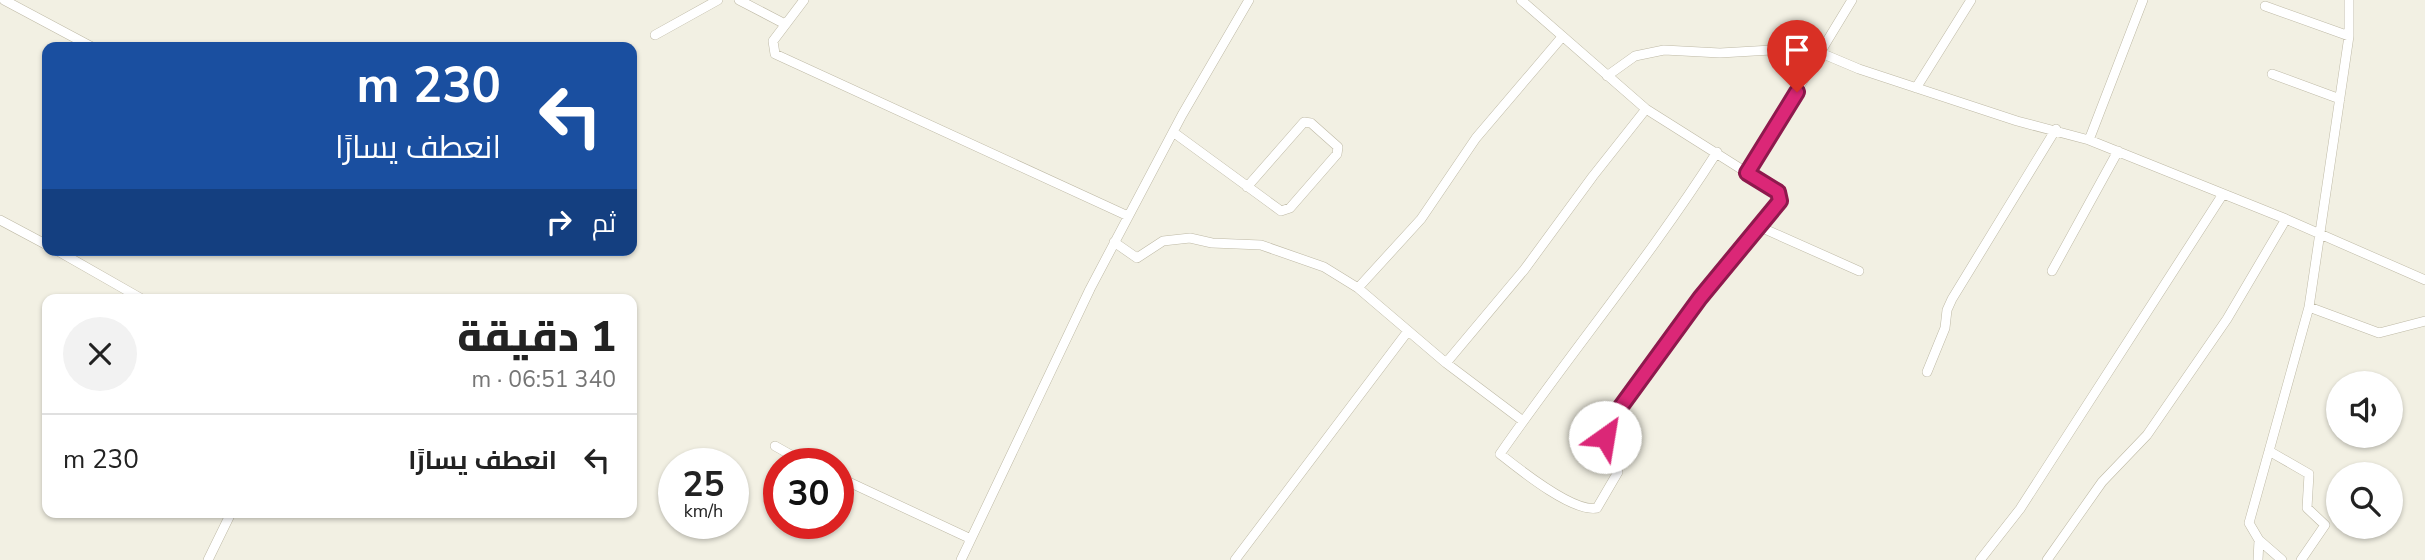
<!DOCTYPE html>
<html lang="ar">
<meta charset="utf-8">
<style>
body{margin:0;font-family:"Nunito Sans",Cairo,sans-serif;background:#f2f2f2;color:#222;direction:rtl;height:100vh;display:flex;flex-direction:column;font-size:26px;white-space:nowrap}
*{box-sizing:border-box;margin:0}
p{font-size:23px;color:#767676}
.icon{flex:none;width:38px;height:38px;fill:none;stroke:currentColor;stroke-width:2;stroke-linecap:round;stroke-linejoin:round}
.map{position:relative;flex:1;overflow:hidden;direction:ltr}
.panel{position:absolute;left:42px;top:294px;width:595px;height:224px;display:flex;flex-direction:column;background:#fff;border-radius:14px;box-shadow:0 2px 5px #0004;direction:rtl}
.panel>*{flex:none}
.banner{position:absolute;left:42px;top:42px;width:595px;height:214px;border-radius:14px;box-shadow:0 2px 5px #0004;direction:rtl;background:#1a4fa0;color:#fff;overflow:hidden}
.fabs{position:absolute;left:2326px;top:371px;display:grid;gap:14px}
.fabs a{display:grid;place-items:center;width:77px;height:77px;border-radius:50%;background:#fff;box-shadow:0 2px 5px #0004;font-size:35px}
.speed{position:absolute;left:658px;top:448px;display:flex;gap:14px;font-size:35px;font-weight:700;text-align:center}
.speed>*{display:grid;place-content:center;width:91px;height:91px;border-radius:50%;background:#fff;box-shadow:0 2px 5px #0004;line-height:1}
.speed small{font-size:18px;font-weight:400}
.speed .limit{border:10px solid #d22;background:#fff;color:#111}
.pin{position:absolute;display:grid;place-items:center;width:60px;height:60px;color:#fff;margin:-72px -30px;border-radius:50% 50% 50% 0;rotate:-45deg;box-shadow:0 0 7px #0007}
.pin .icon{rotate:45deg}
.me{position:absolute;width:77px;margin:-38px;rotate:32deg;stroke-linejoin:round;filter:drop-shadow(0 0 5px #0008)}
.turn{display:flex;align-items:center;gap:24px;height:147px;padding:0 21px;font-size:32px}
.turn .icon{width:91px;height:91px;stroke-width:2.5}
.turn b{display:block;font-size:49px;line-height:60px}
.then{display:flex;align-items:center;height:66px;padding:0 21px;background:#0003;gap:14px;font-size:26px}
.round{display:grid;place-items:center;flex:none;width:74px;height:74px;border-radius:37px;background:#f2f2f2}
.headline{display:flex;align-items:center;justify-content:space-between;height:119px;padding:0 21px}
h1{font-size:42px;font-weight:800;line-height:52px}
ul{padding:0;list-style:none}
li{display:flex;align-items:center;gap:21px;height:91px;padding:0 21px;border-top:2px solid #e0e0e0}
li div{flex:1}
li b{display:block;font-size:26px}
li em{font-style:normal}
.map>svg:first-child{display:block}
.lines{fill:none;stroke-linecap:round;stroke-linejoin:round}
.minor-casing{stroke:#beb9a5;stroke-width:10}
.minor{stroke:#fff;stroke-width:9}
.route-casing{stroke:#8e194d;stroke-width:18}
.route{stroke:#db2777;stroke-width:12}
</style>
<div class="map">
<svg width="2425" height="560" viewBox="0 0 2425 560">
<rect width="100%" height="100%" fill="#f2f0e3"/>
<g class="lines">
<defs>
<path id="minor" d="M 4,0 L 92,47
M 739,0 L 785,24
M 804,0 L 773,41 L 775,54 L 1128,216
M 1521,0 L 1646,109 L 1776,191 L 1780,198 L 1760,227 L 1700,298 L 1605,430 L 1618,472 L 1597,508 C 1573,513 1519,469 1500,454 C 1571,352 1650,257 1717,152
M 2265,6 L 2349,36
M 655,35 L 718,0
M 2272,74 L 2340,99
M 1607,76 L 1635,56 L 1664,50 L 1720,53 L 1790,49 L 1821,53 L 1859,69 L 2017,121 L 2089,140 L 2286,219 L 2425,280
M 1916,88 L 1971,0
M 1173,132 L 1281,211 L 1290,208 L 1337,154 L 1338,147 L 1311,123 L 1304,122 L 1247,187
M 2089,140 L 2143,0
M 1747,173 L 1852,0
M 0,220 L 47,245
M 1760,227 L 1859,271
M 1114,242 L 1137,258 L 1163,241 L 1190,238 L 1212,243 L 1261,245 L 1324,267 L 1358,288 L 1446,363 L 1523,421
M 56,250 L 142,299
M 2052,271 L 2118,151
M 1358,288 L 1421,219 L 1476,138 L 1562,37
M 2309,307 L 2379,333 L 2425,321
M 1446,363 L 1524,270 L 1593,176 L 1646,109
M 1927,372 L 1945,328 L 1947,310 L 1952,299 L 2056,129
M 775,446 L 807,464
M 2269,451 L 2309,474 L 2307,508 L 2325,525 L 2301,560
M 838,477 L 971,539
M 2259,540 L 2282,560
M 208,560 L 231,513
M 961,560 L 1090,289 L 1182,115 L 1249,0
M 1235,560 L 1408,331
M 1980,560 L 2020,509 L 2223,194
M 2047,560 L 2102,482 L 2147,435 L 2227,319 L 2286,219
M 2258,560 L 2259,540 L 2249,523 L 2309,307 L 2349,36 L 2349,0"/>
</defs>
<!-- minor casing -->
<use href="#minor" class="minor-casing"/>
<!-- minor -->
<use href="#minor" class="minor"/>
</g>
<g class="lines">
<defs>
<path id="route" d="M 1605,437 L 1606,427 L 1700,298 L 1780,201 L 1778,192 L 1747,173 L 1797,92"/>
</defs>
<!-- route casing -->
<use href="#route" class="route-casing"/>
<!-- route -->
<use href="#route" class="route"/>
</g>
</svg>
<div class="fabs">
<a><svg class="icon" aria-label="sound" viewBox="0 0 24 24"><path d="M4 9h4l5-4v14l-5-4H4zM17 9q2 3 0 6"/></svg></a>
<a><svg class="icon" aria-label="search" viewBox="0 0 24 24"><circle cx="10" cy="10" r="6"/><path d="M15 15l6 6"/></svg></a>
</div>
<div class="speed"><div>25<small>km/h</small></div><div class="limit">30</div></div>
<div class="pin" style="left:1797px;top:92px;background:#d93025"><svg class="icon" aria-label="arrive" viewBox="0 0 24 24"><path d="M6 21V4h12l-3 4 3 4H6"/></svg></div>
<svg class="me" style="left:1605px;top:437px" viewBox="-20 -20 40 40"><circle r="19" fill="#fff"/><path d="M0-13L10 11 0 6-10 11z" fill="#db2777"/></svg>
<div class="banner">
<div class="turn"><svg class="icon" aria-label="left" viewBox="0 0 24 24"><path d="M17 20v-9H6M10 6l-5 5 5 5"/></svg><div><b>230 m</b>انعطف يسارًا</div></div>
<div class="then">ثم<svg class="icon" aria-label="right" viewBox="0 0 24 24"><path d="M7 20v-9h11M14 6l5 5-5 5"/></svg></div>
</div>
<section class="panel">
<div class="headline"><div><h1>1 دقيقة</h1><p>340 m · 06:51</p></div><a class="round"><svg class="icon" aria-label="close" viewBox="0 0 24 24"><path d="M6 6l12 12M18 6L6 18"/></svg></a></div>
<ul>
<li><svg class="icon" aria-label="left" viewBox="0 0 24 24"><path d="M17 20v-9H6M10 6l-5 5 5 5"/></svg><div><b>انعطف يسارًا</b></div><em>230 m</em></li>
</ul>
</section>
</div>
